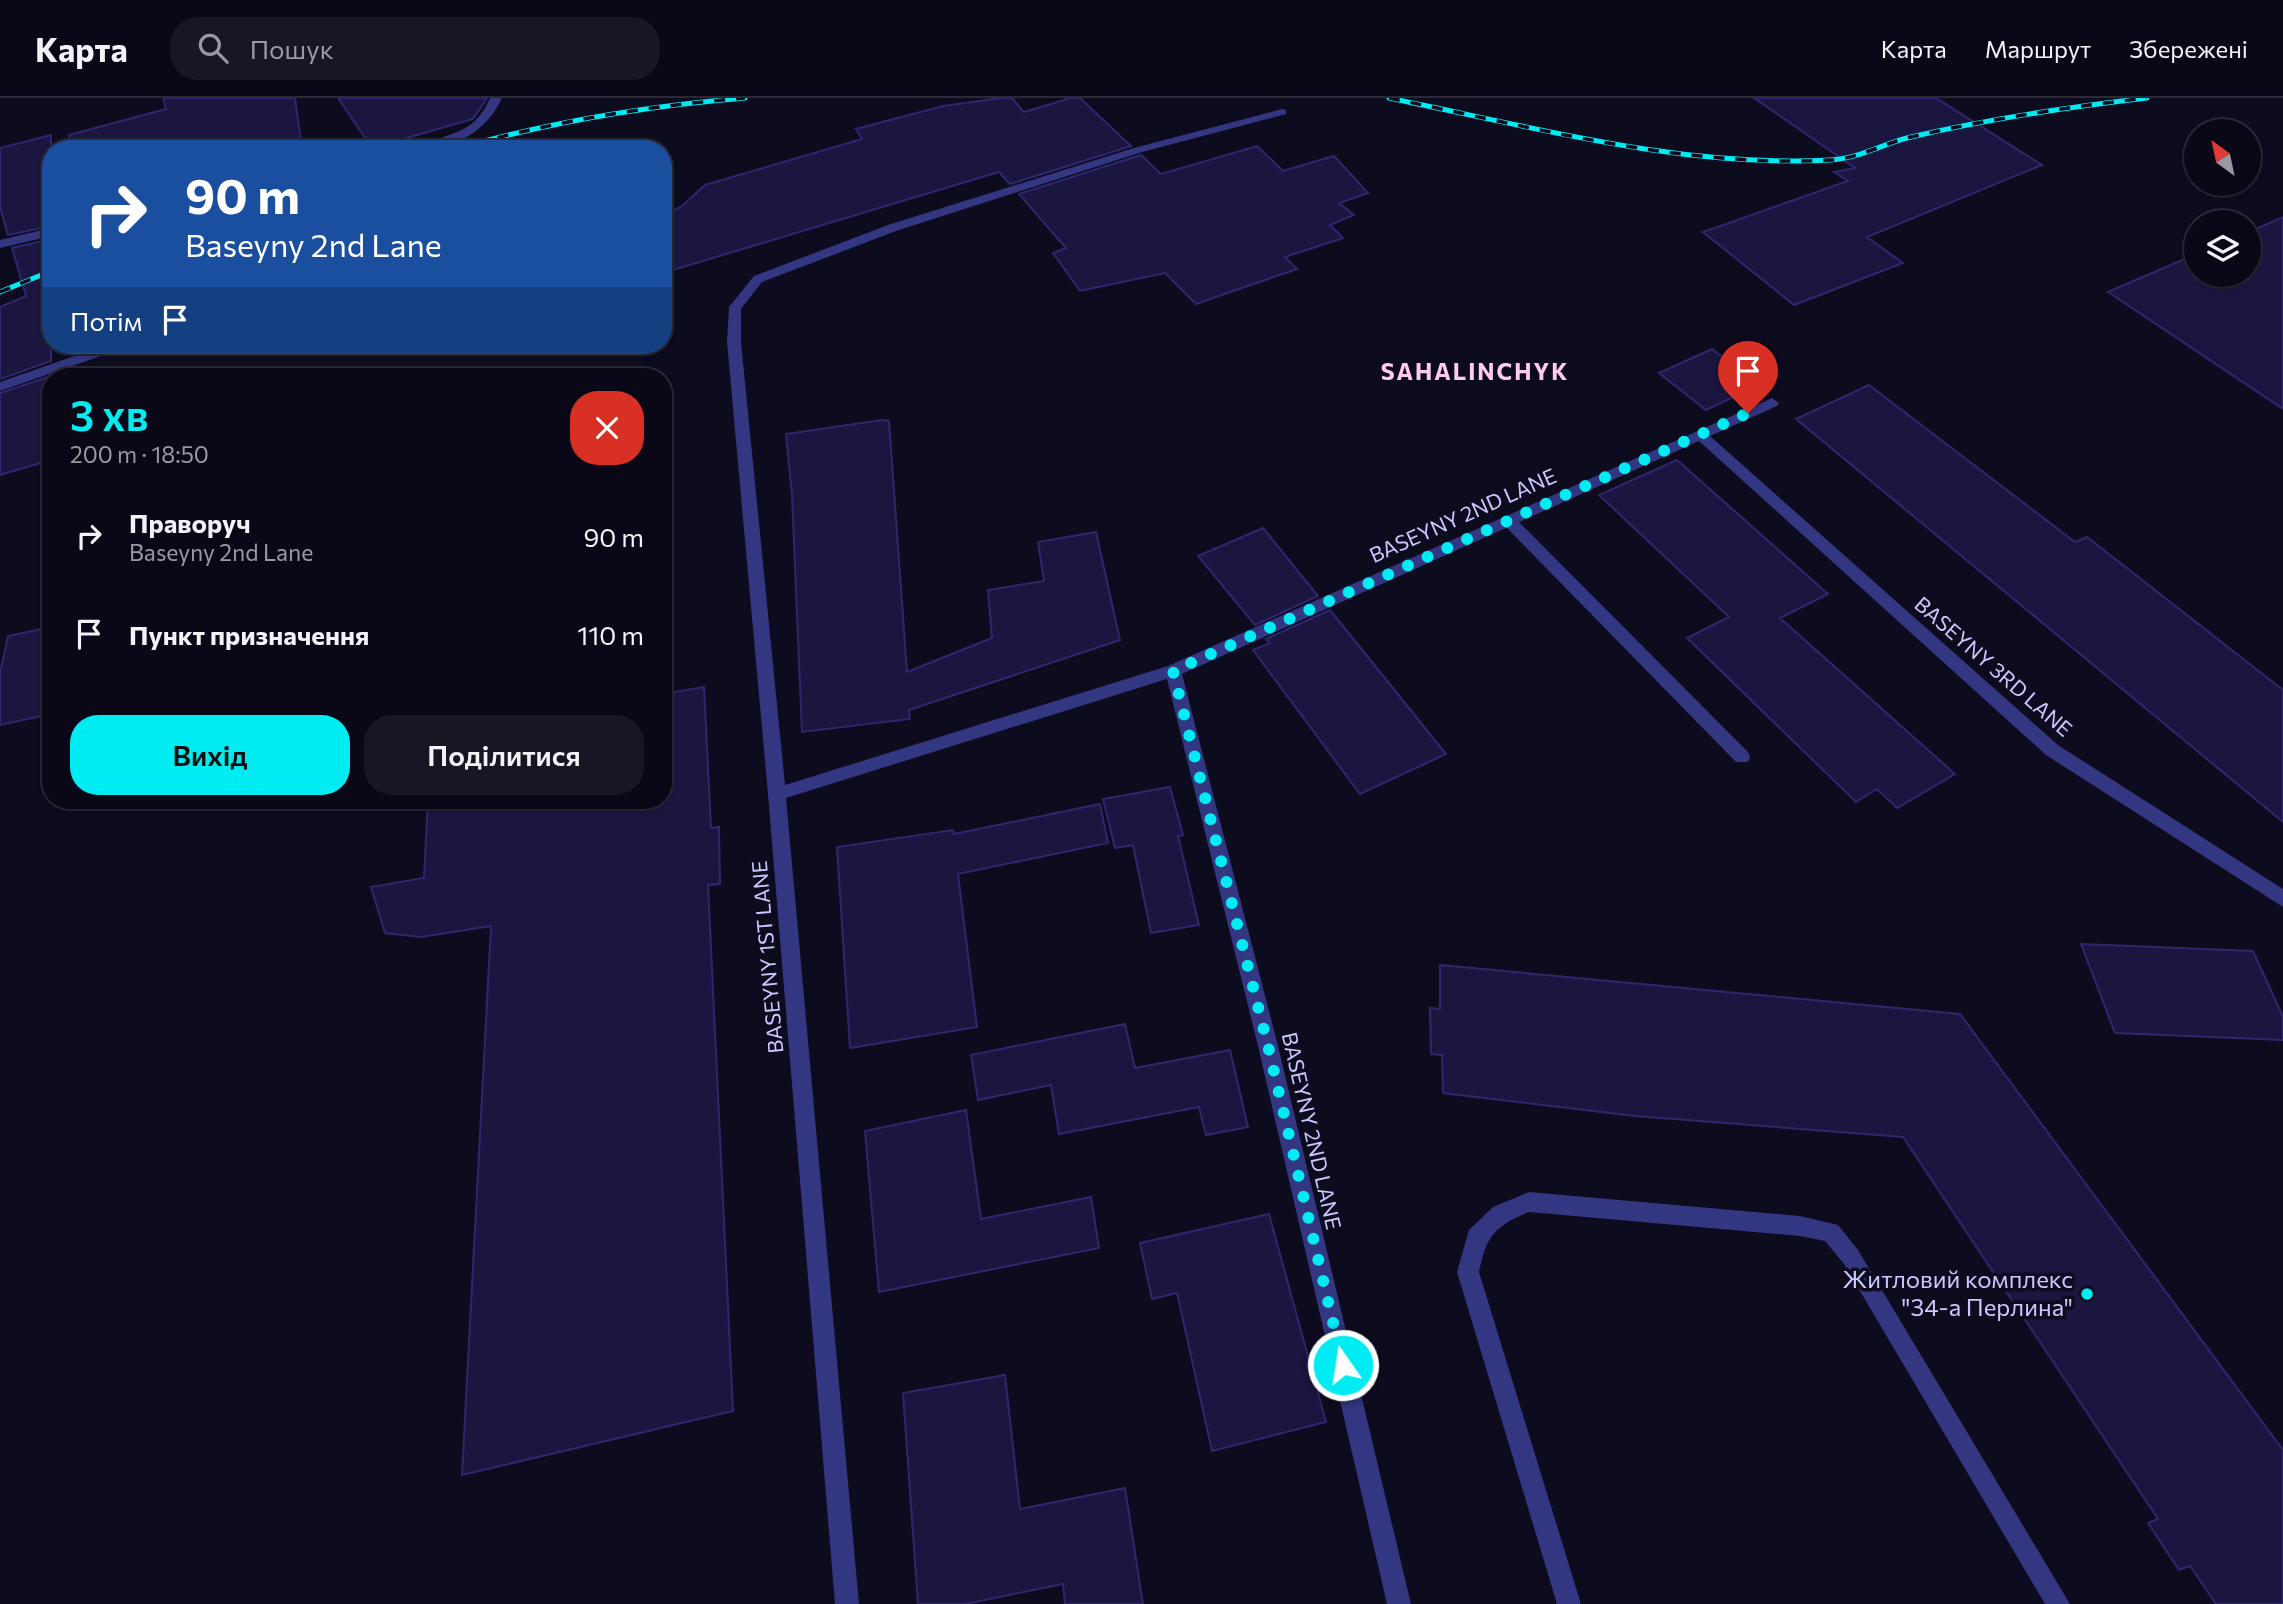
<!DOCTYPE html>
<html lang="uk">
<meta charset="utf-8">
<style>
body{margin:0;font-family:Commissioner,sans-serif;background:#181623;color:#f1f3f6;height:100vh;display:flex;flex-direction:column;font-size:26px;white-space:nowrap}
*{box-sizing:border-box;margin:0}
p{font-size:23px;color:#999aa1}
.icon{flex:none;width:38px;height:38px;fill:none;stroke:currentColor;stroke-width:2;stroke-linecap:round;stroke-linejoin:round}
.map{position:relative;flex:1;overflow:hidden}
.side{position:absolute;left:42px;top:270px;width:630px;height:441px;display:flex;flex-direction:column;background:#0a0816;border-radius:28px;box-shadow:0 2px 5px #0004,0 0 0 2px #2a2935}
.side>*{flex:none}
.banner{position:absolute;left:42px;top:42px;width:630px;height:214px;border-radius:28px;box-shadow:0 2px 5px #0004,0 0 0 2px #2a2935;background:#1a4fa0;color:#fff;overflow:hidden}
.needle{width:46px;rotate:327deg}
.tools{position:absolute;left:2184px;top:21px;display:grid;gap:14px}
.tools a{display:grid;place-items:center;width:77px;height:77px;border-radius:50%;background:#0a0816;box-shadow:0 2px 5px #0004,0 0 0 2px #2a2935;font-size:35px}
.pin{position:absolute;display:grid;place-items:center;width:60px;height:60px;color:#fff;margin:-72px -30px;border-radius:50% 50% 50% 0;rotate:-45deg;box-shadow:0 0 7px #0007}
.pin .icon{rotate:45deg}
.me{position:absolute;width:77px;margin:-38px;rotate:347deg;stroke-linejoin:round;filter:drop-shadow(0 0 5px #0008)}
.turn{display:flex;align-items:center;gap:24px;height:147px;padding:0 28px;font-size:32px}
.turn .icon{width:91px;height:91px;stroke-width:2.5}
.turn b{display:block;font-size:49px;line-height:60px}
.then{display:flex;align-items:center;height:66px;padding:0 28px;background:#0003;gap:14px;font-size:26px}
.round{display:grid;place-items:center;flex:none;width:74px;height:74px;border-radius:28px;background:#181623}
.head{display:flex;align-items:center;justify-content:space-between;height:119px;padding:0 28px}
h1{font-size:42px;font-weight:600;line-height:52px;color:#00ecf3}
.primary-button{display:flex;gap:14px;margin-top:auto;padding:14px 28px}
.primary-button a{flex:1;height:80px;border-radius:28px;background:#00ecf3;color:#111;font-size:28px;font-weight:600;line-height:80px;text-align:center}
.primary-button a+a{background:#181623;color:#f1f3f6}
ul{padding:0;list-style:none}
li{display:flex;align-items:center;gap:21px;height:98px;padding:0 28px}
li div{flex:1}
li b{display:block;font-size:26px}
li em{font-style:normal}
header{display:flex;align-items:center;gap:42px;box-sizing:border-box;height:98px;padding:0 35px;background:#0a0816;border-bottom:2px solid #2a2935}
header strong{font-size:33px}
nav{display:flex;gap:38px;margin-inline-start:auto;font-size:24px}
.search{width:490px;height:63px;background:#181623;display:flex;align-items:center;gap:18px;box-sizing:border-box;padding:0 24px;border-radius:28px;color:#999aa1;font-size:26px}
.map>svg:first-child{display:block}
.building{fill:#1b1640;stroke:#2f276d;stroke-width:2}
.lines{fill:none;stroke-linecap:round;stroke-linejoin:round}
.lane{fill:#333680;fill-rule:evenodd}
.street{fill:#333680;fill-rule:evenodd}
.rail-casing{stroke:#00ecf3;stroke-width:5}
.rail{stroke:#0d0b1e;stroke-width:3.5;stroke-dasharray:11;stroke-linecap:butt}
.route{stroke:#00ecf3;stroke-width:12;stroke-dasharray:0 21.6}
.poi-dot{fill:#00ecf3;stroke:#0d0b1e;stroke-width:2.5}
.labels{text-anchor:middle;stroke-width:7;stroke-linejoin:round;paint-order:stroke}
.street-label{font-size:21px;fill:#cac8ff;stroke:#0d0b1e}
.far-district-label{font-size:23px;font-weight:bold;letter-spacing:2px;fill:#ffcaef;stroke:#0d0b1e}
.near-poi-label{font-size:24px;fill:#cac8ff;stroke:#0d0b1e;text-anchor:end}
</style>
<header>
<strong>Карта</strong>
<div class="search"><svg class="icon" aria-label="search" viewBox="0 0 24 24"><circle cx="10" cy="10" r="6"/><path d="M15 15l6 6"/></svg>Пошук</div>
<nav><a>Карта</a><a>Маршрут</a><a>Збережені</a></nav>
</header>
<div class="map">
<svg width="2283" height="1506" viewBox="0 0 2283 1506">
<rect width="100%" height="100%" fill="#0d0b1e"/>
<!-- building -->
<path class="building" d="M 163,0 L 295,0 L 302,51 L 71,51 L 69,37 L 166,11 Z
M 338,0 L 487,0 L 473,21 L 372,50 Z
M 1001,0 L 1012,0 L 1024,14 L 1071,0 L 1080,0 L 1131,48 L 1010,86 L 999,74 L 663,175 L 663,117 L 681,109 L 705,87 L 862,41 L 856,31 L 943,8 Z
M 1754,0 L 1936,0 L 2042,67 L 1867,139 L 1903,165 L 1794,207 L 1703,134 L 1848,83 L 1834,74 L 1855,70 Z
M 51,37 L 51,128 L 8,137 L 0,109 L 0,50 Z
M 1257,48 L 1283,73 L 1334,58 L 1368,95 L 1339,105 L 1354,117 L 1330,127 L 1343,140 L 1285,159 L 1297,171 L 1196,206 L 1165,175 L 1080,193 L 1053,155 L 1066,150 L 1019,96 L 1141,57 L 1161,76 Z
M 2283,119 L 2283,311 L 2108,194 L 2196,156 L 2196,177 L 2249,177 L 2249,134 Z
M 51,141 L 51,263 L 0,281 L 0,209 L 26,198 L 12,150 Z
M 1712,251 L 1759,287 L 1706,312 L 1659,275 Z
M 51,278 L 51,362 L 0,377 L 0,295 Z
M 1869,287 L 2075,444 L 2087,439 L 2283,592 L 2283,724 L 1796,321 Z
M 882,322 L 889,323 L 907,574 L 992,540 L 988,492 L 1044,483 L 1038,444 L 1096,434 L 1120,542 L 909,612 L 910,621 L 802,634 L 792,397 L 786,336 Z
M 1677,362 L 1828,496 L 1780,520 L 1955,676 L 1897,710 L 1877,691 L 1856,704 L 1687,540 L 1729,519 L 1599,397 Z
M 1263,430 L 1318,498 L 1255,527 L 1198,458 Z
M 1330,512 L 1446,656 L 1360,696 L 1253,552 L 1270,545 L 1266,541 Z
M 51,529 L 51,616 L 0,627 L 0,575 L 8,538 Z
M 704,589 L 711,730 L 719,729 L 720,786 L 708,787 L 733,1313 L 462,1377 L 491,828 L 421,839 L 385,835 L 371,789 L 424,780 L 428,702 L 663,702 L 663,596 Z
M 1170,689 L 1183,737 L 1178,738 L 1199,827 L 1151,835 L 1133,747 L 1115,750 L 1103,701 Z
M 1100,706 L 1108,745 L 958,776 L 977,929 L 850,950 L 837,749 L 953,732 L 954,736 Z
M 2081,846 L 2253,853 L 2283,919 L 2283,942 L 2115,935 Z
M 1440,867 L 1960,916 L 2283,1352 L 2283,1506 L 2216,1506 L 2190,1468 L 2179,1472 L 2148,1425 L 2158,1421 L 1903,1039 L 1635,1018 L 1443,995 L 1442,957 L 1431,956 L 1430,910 L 1440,911 Z
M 1125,926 L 1135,970 L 1230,952 L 1248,1029 L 1206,1037 L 1199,1009 L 1059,1036 L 1051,987 L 978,1002 L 971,957 Z
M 966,1012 L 981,1121 L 1091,1099 L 1099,1150 L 879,1194 L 865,1033 Z
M 1269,1116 L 1326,1324 L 1212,1353 L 1177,1195 L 1152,1201 L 1140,1145 Z
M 1005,1277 L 1020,1411 L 1125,1390 L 1143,1506 L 1065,1506 L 1063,1486 L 965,1506 L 918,1506 L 903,1295 Z"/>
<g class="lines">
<!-- lane -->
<path class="lane" d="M 490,0 L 502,0 C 487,33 455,51 419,51 C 447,32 473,40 490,0 Z
M 1282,11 L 1286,12 L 1286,16 L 1142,54 L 896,133 L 762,184 L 740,212 L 730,212 L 729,209 L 754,178 L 888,127 L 1134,50 Z
M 51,130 L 51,138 L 0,150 L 0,142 Z
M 106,247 L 126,247 L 124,250 L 0,293 L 0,284 Z
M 1509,418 L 1514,419 L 1748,654 L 1750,659 L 1748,664 L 1736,664 L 1504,427 L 1502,423 Z"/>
<!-- street -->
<path class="street" d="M 735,205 L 741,209 L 741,244 L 785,687 L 1168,568 L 1772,300 L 1779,305 L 1777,308 L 1710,338 L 2058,647 L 2283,791 L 2283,809 L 2046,657 L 1699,343 L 1182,576 L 1278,948 L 1411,1506 L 1387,1506 L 1258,948 L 1167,581 L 786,700 L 859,1506 L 835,1506 L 768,696 L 727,244 L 729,209 Z
M 1529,1094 L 1800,1118 L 1838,1127 L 1858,1152 L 2070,1506 L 2045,1506 L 1844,1166 L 1825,1143 L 1800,1138 L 1529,1114 C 1494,1129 1487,1137 1479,1174 L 1581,1506 L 1557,1506 L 1457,1174 L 1469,1132 L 1493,1109 Z"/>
<defs>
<path id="rail" d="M 1389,0 C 1533,29 1681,70 1830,62 C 1858,61 1884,45 1911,39 C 1989,21 2068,9 2147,0
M 455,51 C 550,24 646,8 745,0
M 0,194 L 51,173"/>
</defs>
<!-- rail casing -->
<use href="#rail" class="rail-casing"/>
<!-- rail -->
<use href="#rail" class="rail"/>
</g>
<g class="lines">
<!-- route -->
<path class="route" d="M 1343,1267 L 1268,948 L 1173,573 L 1748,315"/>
</g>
<!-- markers -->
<circle class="poi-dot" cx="2087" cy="1196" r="7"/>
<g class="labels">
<!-- street labels -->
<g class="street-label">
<text transform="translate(1463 418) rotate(-24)" y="7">BASEYNY 2ND LANE</text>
<text transform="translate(1993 569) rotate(41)" y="7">BASEYNY 3RD LANE</text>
<text transform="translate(768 859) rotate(-95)" y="7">BASEYNY 1ST LANE</text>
<text transform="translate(1311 1033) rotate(77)" y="7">BASEYNY 2ND LANE</text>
</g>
<!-- far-district labels -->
<g class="far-district-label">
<text x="1475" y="282">SAHALINCHYK</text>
</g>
<!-- near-poi labels -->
<g class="near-poi-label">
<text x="2073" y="1190">Житловий комплекс<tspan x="2073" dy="28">"34-а Перлина"</tspan></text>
</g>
</g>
</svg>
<div class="tools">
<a><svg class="needle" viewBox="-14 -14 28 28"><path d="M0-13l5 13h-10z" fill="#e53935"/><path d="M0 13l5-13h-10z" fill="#999aa1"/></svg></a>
<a><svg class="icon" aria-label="layers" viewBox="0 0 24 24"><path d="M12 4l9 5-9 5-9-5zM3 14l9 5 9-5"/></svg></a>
</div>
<div class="pin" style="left:1748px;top:315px;background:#d93025"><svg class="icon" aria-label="arrive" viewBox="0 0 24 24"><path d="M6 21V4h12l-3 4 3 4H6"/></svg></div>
<svg class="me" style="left:1343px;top:1267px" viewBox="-20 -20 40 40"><circle r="17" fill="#00ecf3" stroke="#fff" stroke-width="3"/><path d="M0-11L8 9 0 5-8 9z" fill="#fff"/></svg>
<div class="banner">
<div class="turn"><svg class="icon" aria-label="right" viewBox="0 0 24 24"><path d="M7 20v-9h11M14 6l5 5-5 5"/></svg><div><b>90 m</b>Baseyny 2nd Lane</div></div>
<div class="then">Потім<svg class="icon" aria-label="arrive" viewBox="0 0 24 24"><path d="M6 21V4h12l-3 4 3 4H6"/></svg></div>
</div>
<section class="side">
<div class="head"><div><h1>3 хв</h1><p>200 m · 18:50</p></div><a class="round" style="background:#d93025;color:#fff"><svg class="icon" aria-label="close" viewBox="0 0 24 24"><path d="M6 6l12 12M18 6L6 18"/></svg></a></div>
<ul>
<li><svg class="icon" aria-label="right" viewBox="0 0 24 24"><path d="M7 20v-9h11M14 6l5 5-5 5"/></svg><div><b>Праворуч</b><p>Baseyny 2nd Lane</p></div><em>90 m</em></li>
<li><svg class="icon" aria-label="arrive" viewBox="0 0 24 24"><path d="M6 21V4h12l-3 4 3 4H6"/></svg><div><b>Пункт призначення</b></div><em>110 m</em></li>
</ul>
<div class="primary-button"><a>Вихід</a><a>Поділитися</a></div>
</section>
</div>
